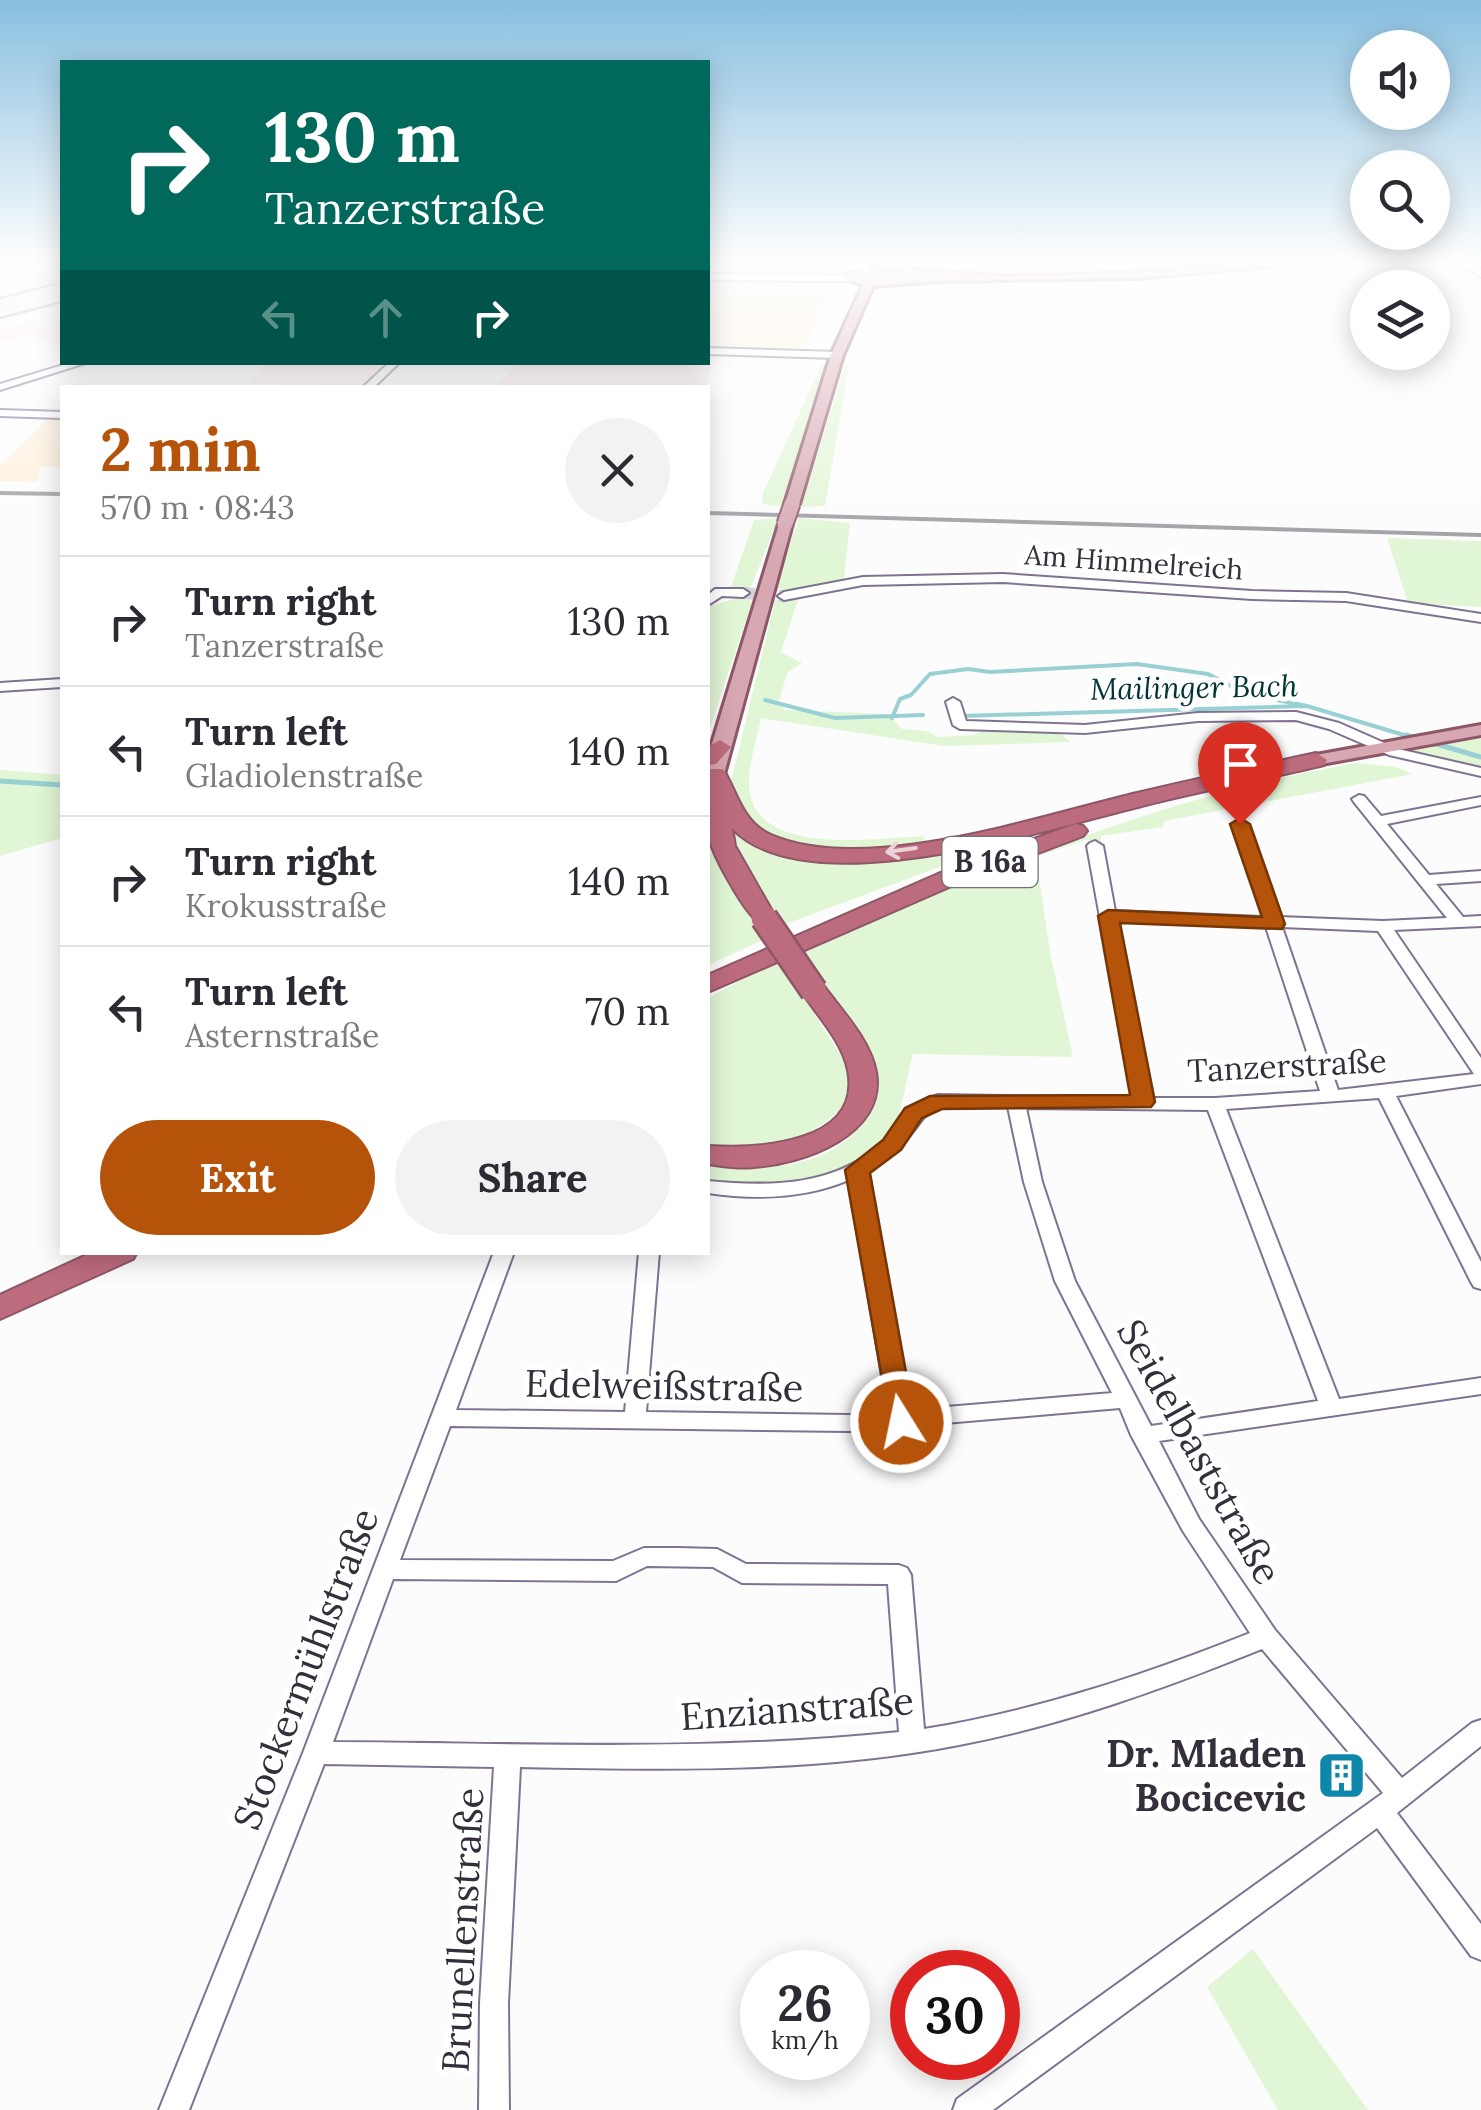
<!DOCTYPE html>
<meta charset="utf-8">
<style>
body{margin:0;font-family:Lora,serif;background:#f2f2f3;color:#2b2b33;height:100vh;display:flex;flex-direction:column;font-size:38px;white-space:nowrap}
*{box-sizing:border-box;margin:0}
p{font-size:32px;color:#7c7c81}
.icon{flex:none;width:55px;height:55px;fill:none;stroke:currentColor;stroke-width:2;stroke-linecap:round;stroke-linejoin:round}
.map{position:relative;flex:1;overflow:hidden}
.sheet{position:absolute;left:60px;top:385px;width:650px;height:870px;display:flex;flex-direction:column;background:#fff;border-radius:0px;box-shadow:0 5px 25px #0003}
.sheet>*{flex:none}
.top-card{position:absolute;left:60px;top:60px;width:650px;height:305px;border-radius:0px;box-shadow:0 5px 25px #0003;background:#00695c;color:#fff;overflow:hidden}
.fabs{position:absolute;left:1350px;top:30px;display:grid;gap:20px}
.fabs a{display:grid;place-items:center;width:100px;height:100px;border-radius:50%;background:#fff;box-shadow:0 5px 25px #0003;font-size:50px}
.speed{position:absolute;left:740px;top:1950px;display:flex;gap:20px;font-size:50px;font-weight:700;text-align:center}
.speed>*{display:grid;place-content:center;width:130px;height:130px;border-radius:50%;background:#fff;box-shadow:0 5px 25px #0003;line-height:1}
.speed small{font-size:25px;font-weight:400}
.speed .limit{border:15px solid #d22;background:#fff;color:#111}
.pin{position:absolute;display:grid;place-items:center;width:85px;height:85px;color:#fff;margin:-102px -42px;border-radius:50% 50% 50% 0;rotate:-45deg;box-shadow:0 0 10px #0007}
.pin .icon{rotate:45deg}
.me{position:absolute;width:110px;margin:-55px;rotate:350deg;stroke-linejoin:round;filter:drop-shadow(0 0 8px #0008)}
.turn{display:flex;align-items:center;gap:35px;height:210px;padding:0 40px;font-size:45px}
.turn .icon{width:130px;height:130px;stroke-width:2.5}
.turn b{display:block;font-size:70px;line-height:85px}
.lanes{display:flex;align-items:center;height:95px;padding:0 40px;background:#0003;justify-content:center;gap:50px;direction:ltr}
.lanes .off{opacity:.35}
.round{display:grid;place-items:center;flex:none;width:105px;height:105px;border-radius:52px;background:#f2f2f3}
.overview{display:flex;align-items:center;justify-content:space-between;height:170px;padding:0 40px}
h1{font-size:60px;font-weight:700;line-height:75px;color:#b45309}
.action{display:flex;gap:20px;margin-top:auto;padding:20px 40px}
.action a{flex:1;height:115px;border-radius:60px;background:#b45309;color:#fff;font-size:40px;font-weight:700;line-height:115px;text-align:center}
.action a+a{background:#f2f2f3;color:#2b2b33}
ul{padding:0;list-style:none}
li{display:flex;align-items:center;gap:30px;height:130px;padding:0 40px;border-top:2px solid #e1e1e2}
li div{flex:1}
li b{display:block;font-size:38px}
li em{font-style:normal}
.map>svg:first-child{display:block}
.commercial{fill:#fef0dc}
.industrial{fill:#fdedf0}
.green{fill:#e1f6d5}
.lines{fill:none;stroke-linecap:round;stroke-linejoin:round}
.stream-far1{stroke:#99d0d3;stroke-width:4}
.stream{stroke:#99d0d3;stroke-width:5}
.minor-tunnel{stroke:#d4d3d6;stroke-width:12;stroke-dasharray:12 6;stroke-linecap:butt}
.minor-casing{stroke:#807391;stroke-width:4}
.major-casing{stroke:#8d5767;stroke-width:6}
.highway-casing{stroke:#8d5767;stroke-width:4}
.minor{fill:#fff;fill-rule:evenodd}
.major{fill:#d7a7b2;fill-rule:evenodd}
.highway{fill:#bd6c7e;fill-rule:evenodd}
.rail-far1{stroke:#9e9ba1;stroke-width:2.5}
.rail{stroke:#9e9ba1;stroke-width:4}
.major-bridge-casing{stroke:#8d5767;stroke-width:19;stroke-linecap:butt}
.highway-bridge-casing{stroke:#8d5767;stroke-width:30;stroke-linecap:butt}
.major-bridge{stroke:#d7a7b2;stroke-width:15}
.highway-bridge{stroke:#bd6c7e;stroke-width:25}
.oneway{stroke:#ebd3d8}
.route{fill:#b45309;stroke:#753606;stroke-width:2.5}
.labels{text-anchor:middle;stroke-width:10;stroke-linejoin:round;paint-order:stroke}
.far-street-label{font-size:28px;fill:#352f3c;stroke:#fff}
.far-water-label{font-size:30px;font-style:italic;fill:#003437;stroke:#fff}
.shield{fill:#fff;stroke:#726d76;stroke-width:2.5}
.shield-label{font-size:30px;font-weight:bold;fill:#352f3c}
.street-label{font-size:32px;fill:#352f3c;stroke:#fff}
.near-street-label{font-size:38px;fill:#352f3c;stroke:#fff}
.near-poi-label{font-size:38px;font-weight:bold;fill:#352f3c;stroke:#fff;text-anchor:end}
</style>
<div class="map">
<svg width="1481" height="2110" viewBox="0 0 1481 2110">
<rect width="100%" height="100%" fill="#fcfcfc"/>
<!-- commercial -->
<path class="commercial" d="M 708,262 L 841,262 L 830,273 L 829,287 L 807,344 L 788,350 L 708,348 Z
M 49,418 L 62,419 L 62,467 L 40,467 L 37,482 L 0,481 L 0,465 Z"/>
<!-- industrial -->
<path class="industrial" d="M 0,262 L 62,262 L 62,305 L 0,321 Z
M 62,313 L 62,347 L 31,335 L 0,343 L 0,330 Z
M 708,354 L 716,354 L 705,387 L 495,387 L 519,363 L 708,362 Z
M 266,363 L 266,362 L 384,363 L 361,386 L 248,383 Z"/>
<!-- green -->
<path class="green" d="M 846,362 L 849,364 L 825,506 L 801,507 Z
M 827,364 L 783,507 L 762,504 L 763,493 L 821,366 Z
M 779,518 L 750,589 L 731,587 L 754,520 Z
M 799,518 L 850,523 L 844,579 L 795,591 L 776,588 Z
M 1387,538 L 1481,541 L 1481,607 L 1408,603 Z
M 742,597 L 752,602 L 708,734 L 710,606 Z
M 799,597 L 781,652 L 802,663 L 787,673 L 778,705 L 786,710 L 888,714 L 902,729 L 926,731 L 938,737 L 974,735 L 985,729 L 1058,731 L 1070,742 L 944,746 L 761,718 C 757,739 748,765 749,786 C 753,858 877,838 923,836 L 927,843 L 844,850 L 805,849 L 747,828 L 730,786 L 775,600 Z
M 1481,738 L 1481,767 L 1409,749 Z
M 1356,763 L 1396,767 L 1413,774 L 1164,821 L 1163,827 L 1101,836 L 1101,841 L 1085,840 L 1036,857 L 1050,952 L 1073,1057 L 913,1054 C 907,1075 901,1119 890,1137 C 860,1184 757,1191 708,1181 L 708,1165 C 764,1174 846,1167 871,1107 C 877,1094 879,1083 876,1069 C 869,1038 820,978 801,950 C 986,871 1156,798 1356,763 Z
M 0,770 L 62,775 L 62,838 L 0,856 Z
M 724,819 L 771,850 L 832,858 L 1063,821 L 783,925 C 758,895 734,857 724,819 Z
M 708,833 L 719,863 L 765,939 L 708,965 Z
M 779,959 L 849,1068 L 850,1096 C 818,1142 762,1155 708,1147 L 708,998 Z
M 1253,1949 L 1368,2110 L 1278,2110 L 1207,1987 Z"/>
<g class="lines">
<!-- stream-far1 -->
<path class="stream-far1" d="M 765,700 L 835,718 L 923,715
M 961,716 L 1307,706 L 1414,738
M 892,718 L 900,699 L 911,695 L 930,674 L 968,669 L 990,672 L 1137,664 L 1208,674 L 1247,694 L 1307,706"/>
<!-- stream -->
<path class="stream" d="M 1406,735 L 1481,757
M 0,781 L 62,785"/>
<!-- minor-tunnel -->
<path class="minor-tunnel" d="M 743,593 L 784,596"/>
<defs>
<path id="minor" d="M 865,262 L 873,262 L 865,273 L 859,273 Z
M 1458,262 L 1467,262 L 1481,270 L 1481,277 Z
M 708,274 L 850,275 L 854,278 L 850,281 L 708,280 Z
M 708,348 L 837,352 L 842,355 L 837,358 L 708,354 Z
M 73,362 L 89,362 L 0,390 L 0,384 Z
M 390,362 L 400,362 L 373,388 L 362,388 Z
M 0,410 L 62,412 L 62,418 L 0,416 Z
M 1003,574 L 1252,591 L 1346,593 L 1481,614 L 1481,622 L 1346,601 L 1252,599 L 1003,582 L 863,585 L 784,600 L 778,596 L 784,592 L 863,577 Z
M 715,589 L 743,589 L 749,593 L 743,597 L 722,596 L 708,605 L 708,595 Z
M 62,679 L 62,687 L 0,691 L 0,683 Z
M 953,698 L 960,702 L 966,721 L 1085,725 L 1198,713 L 1296,712 L 1339,723 L 1398,749 L 1481,768 L 1481,776 L 1389,755 L 1329,729 L 1296,720 L 1198,721 L 1085,733 L 960,729 L 953,725 L 946,702 Z
M 1359,795 L 1364,796 L 1381,816 L 1481,797 L 1481,805 L 1387,824 L 1429,875 L 1481,871 L 1481,881 L 1436,884 L 1463,917 L 1481,916 L 1481,926 L 1394,930 L 1481,1058 L 1481,1084 L 1396,1096 L 1481,1262 L 1481,1289 L 1474,1287 L 1471,1282 L 1379,1098 L 1226,1109 L 1339,1399 L 1481,1378 L 1481,1394 L 1159,1441 L 1199,1519 L 1275,1630 L 1402,1778 L 1472,1723 L 1481,1720 L 1481,1746 L 1397,1813 L 1481,1924 L 1481,1960 L 1471,1956 L 1377,1828 L 993,2110 L 953,2110 L 957,2099 L 1383,1793 L 1262,1649 C 1163,1689 1063,1725 959,1745 C 816,1773 665,1770 520,1767 L 508,2003 L 509,2110 L 479,2110 L 480,2003 L 494,1767 L 324,1764 L 189,2110 L 159,2110 L 303,1753 L 494,1252 L 514,1252 L 456,1410 L 625,1412 L 639,1252 L 659,1252 L 646,1412 L 849,1415 L 888,1412 L 849,1180 C 804,1199 756,1200 708,1193 L 708,1181 C 771,1187 837,1187 886,1140 C 905,1122 911,1103 938,1095 L 1133,1098 L 1087,846 L 1090,843 L 1095,841 L 1103,846 L 1115,911 L 1263,917 L 1233,824 L 1240,820 L 1247,824 L 1279,917 L 1383,921 L 1447,918 L 1354,802 L 1352,799 ZM 1117,921 L 1266,927 L 1320,1091 L 1215,1098 L 1151,1098 ZM 1282,927 L 1378,931 L 1474,1074 L 1338,1090 ZM 940,1107 L 1008,1107 L 1024,1182 L 1055,1281 L 1112,1393 L 910,1410 L 867,1172 L 901,1147 L 924,1117 ZM 1026,1108 L 1208,1110 L 1318,1401 L 1151,1426 L 1075,1281 L 1042,1182 ZM 1120,1408 L 1131,1435 L 1183,1531 L 1250,1633 C 1144,1675 1037,1711 924,1729 L 911,1575 L 907,1568 L 899,1565 L 746,1564 L 717,1549 L 678,1548 L 644,1548 L 613,1561 L 400,1560 L 450,1426 L 849,1431 L 893,1427 L 901,1430 L 910,1426 ZM 647,1566 L 713,1567 L 742,1583 L 888,1584 L 899,1732 C 710,1752 522,1743 333,1742 L 393,1579 L 616,1581 Z"/>
<path id="major" d="M 1279,262 L 1318,262 L 1137,278 L 942,281 L 873,286 L 843,355 L 799,504 L 792,508 L 785,504 L 831,355 L 863,285 L 845,279 L 845,275 C 882,261 962,276 1005,276 C 1096,276 1188,269 1279,262 Z
M 780,521 L 792,524 L 724,774 L 715,779 L 709,778 L 711,747 Z
M 1481,725 L 1481,735 L 1316,765 L 1307,760 L 1316,755 Z"/>
<path id="highway" d="M 720,740 L 731,747 L 716,764 L 708,765 L 708,747 Z
M 1316,753 L 1327,760 L 1324,765 C 1262,780 1199,791 1138,807 C 1044,830 807,907 732,828 L 735,846 L 776,918 L 764,925 C 749,922 718,863 712,847 C 703,822 708,792 708,769 L 723,769 C 738,794 742,822 771,835 C 866,876 1039,816 1137,793 C 1197,779 1256,766 1316,753 Z
M 1075,824 L 1083,826 L 1087,831 L 1083,836 L 956,884 L 708,992 L 708,975 L 938,874 Z
M 814,983 L 823,985 C 842,1011 870,1040 876,1072 C 887,1135 803,1164 754,1167 C 739,1169 723,1166 708,1164 L 708,1146 C 755,1149 863,1145 848,1070 C 842,1041 817,1015 801,991 Z
M 93,1252 L 137,1252 L 133,1259 L 0,1319 L 0,1295 Z"/>
</defs>
<!-- minor casing -->
<use href="#minor" class="minor-casing"/>
<!-- major casing -->
<use href="#major" class="major-casing"/>
<!-- highway casing -->
<use href="#highway" class="highway-casing"/>
<!-- minor -->
<use href="#minor" class="minor"/>
<!-- major -->
<use href="#major" class="major"/>
<!-- highway -->
<use href="#highway" class="highway"/>
<!-- rail-far1 -->
<path class="rail-far1" d="M 0,298 L 62,282
M 0,318 L 62,302"/>
<!-- rail -->
<path class="rail" d="M 0,493 L 62,494
M 708,513 L 1481,535"/>
<defs>
<path id="major-bridge" d="M 785,524 L 792,504"/>
<path id="highway-bridge" d="M 764,918 L 814,991"/>
</defs>
<!-- major-bridge casing -->
<use href="#major-bridge" class="major-bridge-casing"/>
<!-- highway-bridge casing -->
<use href="#highway-bridge" class="highway-bridge-casing"/>
<!-- major-bridge -->
<use href="#major-bridge" class="major-bridge"/>
<!-- highway-bridge -->
<use href="#highway-bridge" class="highway-bridge"/>
</g>
<!-- one-way arrows -->
<defs><path id="oneway-shaft" d="M-6 0H5M1.5-3L5.5 0L1.5 3" fill="none" stroke-width="1.6" stroke-linecap="round" stroke-linejoin="round" transform="scale(2.5)"/></defs>
<use class="oneway" href="#oneway-shaft" transform="translate(901 850) rotate(172)"/>
<!-- sky -->
<linearGradient id="sky" x2="0" y2="1"><stop stop-color="#88bfe0"/><stop offset="0.47" stop-color="#fefefe"/><stop offset="1" stop-color="#fefefe" stop-opacity="0"/></linearGradient>
<rect width="1481" height="557" fill="url(#sky)"/>
<!-- route -->
<path class="route" d="M 1240,818 L 1250,824 L 1285,924 L 1282,929 L 1120,923 L 1155,1102 L 1151,1107 L 942,1109 L 922,1118 L 901,1150 L 870,1173 L 915,1422 L 911,1429 L 901,1432 L 891,1429 L 845,1170 L 883,1140 L 905,1108 L 930,1096 L 1130,1095 L 1098,916 L 1108,910 L 1262,917 L 1230,824 Z"/>
<!-- icons -->
<defs>
<symbol id="building-square" viewBox="-11 -11 22 22"><rect x="-9" y="-9" width="18" height="18" rx="4" fill="#0e87ab" stroke="#fff"/><path d="M-4-6H4V6H1V3H-1V6H-4ZM-2.5-4.3h1.7v1.8h-1.7ZM.8-4.3h1.7v1.8H.8ZM-2.5-1h1.7V.8h-1.7ZM.8-1h1.7V.8H.8Z" fill="#fff"/></symbol>
</defs>
<g fill-rule="evenodd">
<use href="#building-square" x="1314" y="1748" width="55" height="55"/>
</g>
<g class="labels">
<!-- far-street labels -->
<g class="far-street-label">
<text transform="translate(1134 562) rotate(4)" y="10">Am Himmelreich</text>
</g>
<!-- far-water labels -->
<g class="far-water-label">
<text transform="translate(1194 688) rotate(-1)" y="10">Mailinger Bach</text>
</g>
<!-- shield labels -->
<rect class="shield" x="942.5" y="837" width="95" height="50" rx="8"/>
<g class="shield-label">
<text x="990" y="872">B 16a</text>
</g>
<!-- street labels -->
<g class="street-label">
<text transform="translate(1287 1066) rotate(-3)" y="11">Tanzerstraße</text>
</g>
<!-- near-street labels -->
<g class="near-street-label">
<text transform="translate(664 1386) rotate(1)" y="13">Edelweißstraße</text>
<text transform="translate(1199 1452) rotate(61)" y="13">Seidelbaststraße</text>
<text transform="translate(306 1669) rotate(-69)" y="13">Stockermühlstraße</text>
<text transform="translate(797 1709) rotate(-4)" y="13">Enzianstraße</text>
<text transform="translate(463 1930) rotate(-87)" y="13">Brunellenstraße</text>
</g>
<!-- near-poi labels -->
<g class="near-poi-label">
<text x="1306" y="1767">Dr. Mladen<tspan x="1306" dy="44">Bocicevic</tspan></text>
</g>
</g>
</svg>
<div class="fabs">
<a><svg class="icon" aria-label="sound" viewBox="0 0 24 24"><path d="M4 9h4l5-4v14l-5-4H4zM17 9q2 3 0 6"/></svg></a>
<a><svg class="icon" aria-label="search" viewBox="0 0 24 24"><circle cx="10" cy="10" r="6"/><path d="M15 15l6 6"/></svg></a>
<a><svg class="icon" aria-label="layers" viewBox="0 0 24 24"><path d="M12 4l9 5-9 5-9-5zM3 14l9 5 9-5"/></svg></a>
</div>
<div class="speed"><div>26<small>km/h</small></div><div class="limit">30</div></div>
<div class="pin" style="left:1240px;top:824px;background:#d93025"><svg class="icon" aria-label="arrive" viewBox="0 0 24 24"><path d="M6 21V4h12l-3 4 3 4H6"/></svg></div>
<svg class="me" style="left:901px;top:1422px" viewBox="-20 -20 40 40"><circle r="17" fill="#b45309" stroke="#fff" stroke-width="3"/><path d="M0-11L8 9 0 5-8 9z" fill="#fff"/></svg>
<div class="top-card">
<div class="turn"><svg class="icon" aria-label="right" viewBox="0 0 24 24"><path d="M7 20v-9h11M14 6l5 5-5 5"/></svg><div><b>130 m</b>Tanzerstraße</div></div>
<div class="lanes"><svg class="icon off" aria-label="left" viewBox="0 0 24 24"><path d="M17 20v-9H6M10 6l-5 5 5 5"/></svg><svg class="icon off" aria-label="ahead" viewBox="0 0 24 24"><path d="M12 20V5M6 11l6-6 6 6"/></svg><svg class="icon" aria-label="right" viewBox="0 0 24 24"><path d="M7 20v-9h11M14 6l5 5-5 5"/></svg></div>
</div>
<section class="sheet">
<div class="overview"><div><h1>2 min</h1><p>570 m · 08:43</p></div><a class="round"><svg class="icon" aria-label="close" viewBox="0 0 24 24"><path d="M6 6l12 12M18 6L6 18"/></svg></a></div>
<ul>
<li><svg class="icon" aria-label="right" viewBox="0 0 24 24"><path d="M7 20v-9h11M14 6l5 5-5 5"/></svg><div><b>Turn right</b><p>Tanzerstraße</p></div><em>130 m</em></li>
<li><svg class="icon" aria-label="left" viewBox="0 0 24 24"><path d="M17 20v-9H6M10 6l-5 5 5 5"/></svg><div><b>Turn left</b><p>Gladiolenstraße</p></div><em>140 m</em></li>
<li><svg class="icon" aria-label="right" viewBox="0 0 24 24"><path d="M7 20v-9h11M14 6l5 5-5 5"/></svg><div><b>Turn right</b><p>Krokusstraße</p></div><em>140 m</em></li>
<li><svg class="icon" aria-label="left" viewBox="0 0 24 24"><path d="M17 20v-9H6M10 6l-5 5 5 5"/></svg><div><b>Turn left</b><p>Asternstraße</p></div><em>70 m</em></li>
</ul>
<div class="action"><a>Exit</a><a>Share</a></div>
</section>
</div>
